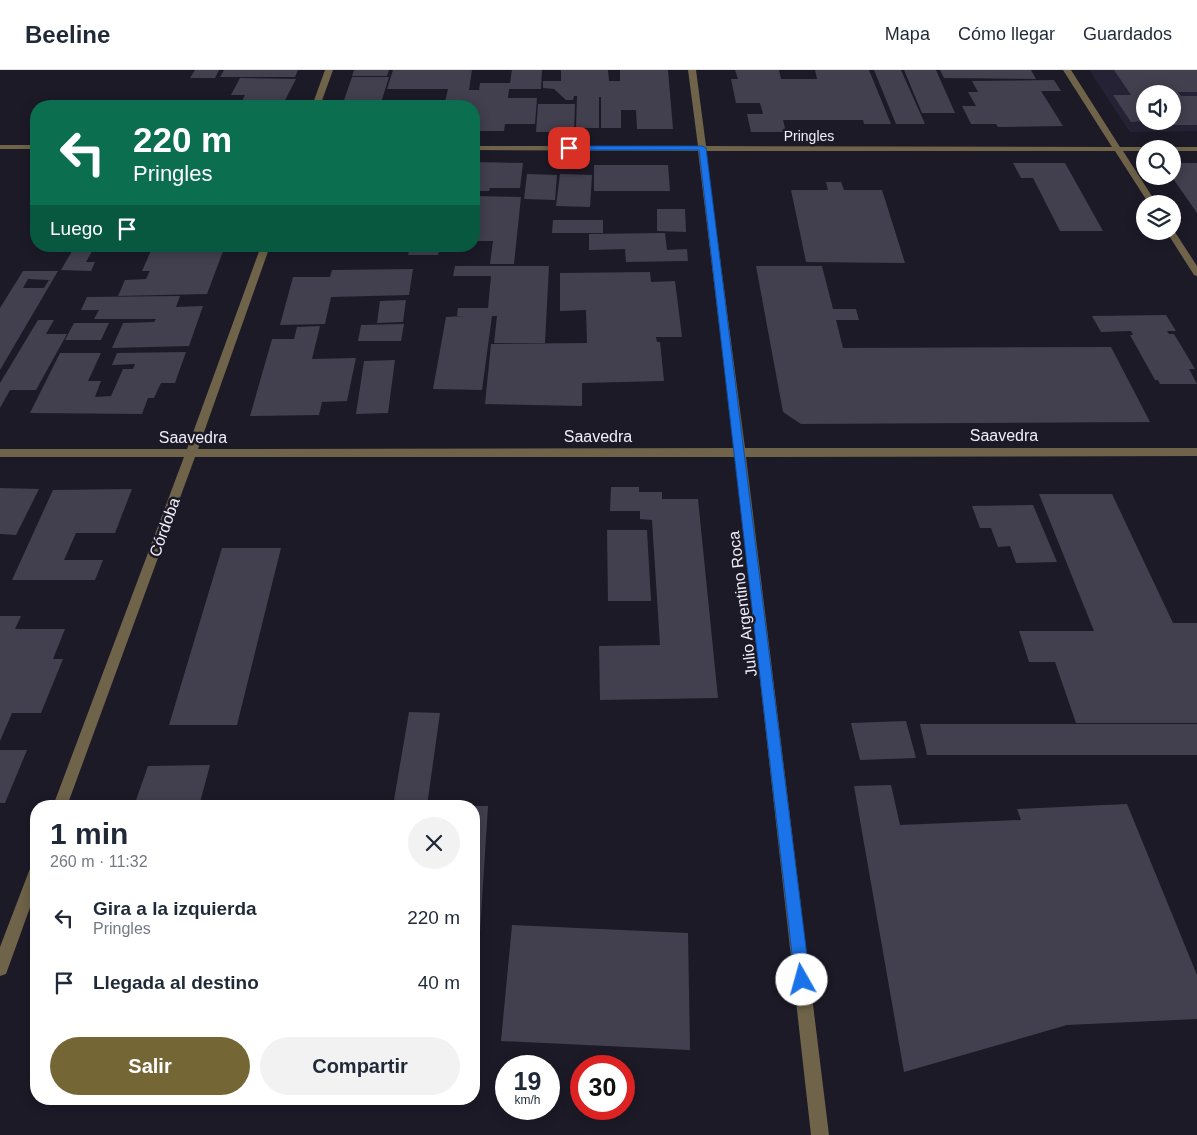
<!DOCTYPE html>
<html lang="es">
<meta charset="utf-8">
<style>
body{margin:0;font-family:Helvetica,sans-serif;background:#f2f2f3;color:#1f2937;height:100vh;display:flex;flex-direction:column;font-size:19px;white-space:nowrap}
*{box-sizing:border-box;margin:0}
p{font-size:16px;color:#747a83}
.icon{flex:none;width:28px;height:28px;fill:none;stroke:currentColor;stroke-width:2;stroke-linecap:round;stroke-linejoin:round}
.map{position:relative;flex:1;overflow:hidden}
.panel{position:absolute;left:30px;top:730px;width:450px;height:305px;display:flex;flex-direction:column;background:#fff;border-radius:20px;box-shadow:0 2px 12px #0003}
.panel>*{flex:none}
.hud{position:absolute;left:30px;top:30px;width:450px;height:152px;border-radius:20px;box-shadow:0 2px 12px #0003;background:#0b6e4f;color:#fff;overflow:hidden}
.controls{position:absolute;left:1136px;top:15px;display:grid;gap:10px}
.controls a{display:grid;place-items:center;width:45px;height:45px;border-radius:50%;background:#fff;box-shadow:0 2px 12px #0003;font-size:25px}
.speed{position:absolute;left:495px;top:985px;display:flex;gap:10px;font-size:25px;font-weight:700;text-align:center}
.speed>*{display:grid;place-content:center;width:65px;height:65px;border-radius:50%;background:#fff;box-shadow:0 2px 12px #0003;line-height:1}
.speed small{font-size:12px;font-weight:400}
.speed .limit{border:8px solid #d22;background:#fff;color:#111}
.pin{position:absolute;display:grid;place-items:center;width:42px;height:42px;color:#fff;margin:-21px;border-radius:10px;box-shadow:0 2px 8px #0006}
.me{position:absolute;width:55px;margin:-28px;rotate:353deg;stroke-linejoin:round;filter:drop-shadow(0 0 4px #0008)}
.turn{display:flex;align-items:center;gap:18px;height:105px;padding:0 20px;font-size:22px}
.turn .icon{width:65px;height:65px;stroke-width:2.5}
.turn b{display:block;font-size:35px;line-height:42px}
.then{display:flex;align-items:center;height:48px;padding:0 20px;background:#0003;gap:10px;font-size:19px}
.round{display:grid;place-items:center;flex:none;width:52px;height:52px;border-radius:26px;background:#f2f2f3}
.head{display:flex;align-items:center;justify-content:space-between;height:85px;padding:0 20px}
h1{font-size:30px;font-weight:600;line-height:38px}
.cta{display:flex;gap:10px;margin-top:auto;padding:10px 20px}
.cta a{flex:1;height:58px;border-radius:30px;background:#746635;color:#fff;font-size:20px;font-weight:600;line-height:58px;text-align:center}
.cta a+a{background:#f2f2f3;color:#1f2937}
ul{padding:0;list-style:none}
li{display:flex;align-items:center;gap:15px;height:65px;padding:0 20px}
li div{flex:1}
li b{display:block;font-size:19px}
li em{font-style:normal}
header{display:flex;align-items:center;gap:30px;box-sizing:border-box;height:70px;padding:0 25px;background:#fff;border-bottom:1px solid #e0e1e3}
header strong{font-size:24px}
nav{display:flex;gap:28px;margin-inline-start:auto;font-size:18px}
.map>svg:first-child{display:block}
.built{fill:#262235;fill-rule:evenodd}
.building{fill:#423f4e;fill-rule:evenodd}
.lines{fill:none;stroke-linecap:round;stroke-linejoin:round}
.minor{fill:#6f6449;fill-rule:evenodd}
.route{fill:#1a73e8;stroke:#114b97}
.labels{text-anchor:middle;stroke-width:5;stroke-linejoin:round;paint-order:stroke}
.far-street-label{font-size:14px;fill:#f0eef8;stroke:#1d1a28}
.street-label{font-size:16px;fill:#f0eef8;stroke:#1d1a28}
</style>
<header>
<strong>Beeline</strong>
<nav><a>Mapa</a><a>Cómo llegar</a><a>Guardados</a></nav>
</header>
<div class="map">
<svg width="1197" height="1065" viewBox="0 0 1197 1065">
<rect width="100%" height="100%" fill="#1d1a28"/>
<!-- built -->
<path class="built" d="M 1089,0 L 1197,0 L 1197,61 L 1130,62 ZM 1145,24 L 1172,24 L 1172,51 L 1145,51 Z"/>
<!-- building -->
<path class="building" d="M 195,0 L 219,0 L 215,8 L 190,8 Z
M 224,0 L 298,0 L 295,7 L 220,7 Z
M 354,0 L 389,0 L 387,6 L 352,6 Z
M 393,0 L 472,0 L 469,20 L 479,20 L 480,13 L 510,13 L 512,0 L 542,0 L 541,19 L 509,19 L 508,28 L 537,28 L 535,54 L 505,54 L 504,61 L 474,61 L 474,36 L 444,36 L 448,19 L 387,19 Z
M 561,0 L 608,0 L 609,11 L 574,11 L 620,11 L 620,0 L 668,0 L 673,59 L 637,59 L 636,40 L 621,40 L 621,58 L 601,58 L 601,27 L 599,27 L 599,58 L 576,58 L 577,26 L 574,26 L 573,30 L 566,30 L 554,19 L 543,18 L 543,11 L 561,11 Z
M 735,0 L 779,0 L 781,9 L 817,9 L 815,0 L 869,0 L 891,54 L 864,54 L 863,50 L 783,50 L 786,62 L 751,62 L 747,44 L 763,44 L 760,33 L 736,33 L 731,9 L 738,9 Z
M 874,0 L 901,0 L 925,54 L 896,54 Z
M 904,0 L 936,0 L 955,43 L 922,43 Z
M 940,0 L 1031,0 L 1036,9 L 944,8 Z
M 1114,0 L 1197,0 L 1197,22 L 1178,22 L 1181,26 L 1197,26 L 1197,55 L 1147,55 L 1145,51 L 1131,52 L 1113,25 L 1131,25 ZM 1145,24 L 1172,24 L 1172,51 L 1145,51 Z
M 352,7 L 389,7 L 380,36 L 342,36 Z
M 240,8 L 296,9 L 282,36 L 240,36 L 245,25 L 231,25 Z
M 1054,10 L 1061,21 L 1041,21 L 1063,56 L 998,57 L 996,54 L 971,54 L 962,36 L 976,36 L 968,22 L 978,22 L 972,11 Z
M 538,34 L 575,34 L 574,62 L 536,62 Z
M 474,92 L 523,93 L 520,118 L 490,118 L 489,121 L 474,121 Z
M 1013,93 L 1065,93 L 1103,161 L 1060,161 L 1033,108 L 1021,108 Z
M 1172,93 L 1197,93 L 1197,143 L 1172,107 Z
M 594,95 L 668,95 L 670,121 L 594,121 Z
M 527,104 L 557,105 L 555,130 L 524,129 Z
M 560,104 L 592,105 L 590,137 L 556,136 Z
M 826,112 L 841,112 L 844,120 L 882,120 L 905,193 L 806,192 L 791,120 L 828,120 Z
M 474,126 L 521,127 L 514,194 L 490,194 L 493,171 L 474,171 Z
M 657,139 L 685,139 L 686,162 L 657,161 Z
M 553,150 L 603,150 L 603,163 L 552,163 Z
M 665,163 L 667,180 L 687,179 L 688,191 L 626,192 L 625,179 L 589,180 L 589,164 Z
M 75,176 L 95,176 L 86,192 L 95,192 L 91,201 L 61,200 Z
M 153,176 L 225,176 L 207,224 L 118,226 L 125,210 L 146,209 L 150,201 L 142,201 Z
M 410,176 L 440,176 L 438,185 L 408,185 Z
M 455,196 L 549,196 L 545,273 L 494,273 L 497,246 L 492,246 L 482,320 L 433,319 L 446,247 L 465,246 L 457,246 L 458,238 L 488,238 L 491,206 L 453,206 Z
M 756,196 L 822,196 L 833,239 L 856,239 L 859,250 L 836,250 L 843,278 L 1111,277 L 1150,352 L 801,354 L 783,342 Z
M 413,199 L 409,225 L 331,227 L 325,254 L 280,255 L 293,207 L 330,207 L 332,200 Z
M 23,201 L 58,201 L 0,300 L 0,238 ZM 28,209 L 49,210 L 44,218 L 23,218 Z
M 650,202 L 651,212 L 675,211 L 682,267 L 656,267 L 657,272 L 660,272 L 664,311 L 582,313 L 582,336 L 485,334 L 491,274 L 587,273 L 586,240 L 560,241 L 560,203 Z
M 180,226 L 176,237 L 203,236 L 189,276 L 112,278 L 123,253 L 154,252 L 156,249 L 94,249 L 99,240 L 81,240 L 87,227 Z
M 406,230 L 403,252 L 377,253 L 380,231 Z
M 1166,245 L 1176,261 L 1167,261 L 1169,264 L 1174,264 L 1195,299 L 1189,299 L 1197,314 L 1160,314 L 1158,310 L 1155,310 L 1130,265 L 1133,265 L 1131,261 L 1101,262 L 1092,246 Z
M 38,250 L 54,250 L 46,264 L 67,264 L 36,320 L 10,320 L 0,338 L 0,313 Z
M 74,253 L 109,253 L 101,270 L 65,270 Z
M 404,254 L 401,271 L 358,271 L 361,255 Z
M 320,256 L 312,289 L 356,288 L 347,331 L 322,332 L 319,345 L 250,346 L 272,269 L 294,269 L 297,257 Z
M 186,282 L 175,313 L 161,313 L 154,328 L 148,328 L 142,344 L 30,343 L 60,283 L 101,283 L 88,311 L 101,311 L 93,332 L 95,327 L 111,326 L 123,299 L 133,299 L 135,294 L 112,295 L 117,283 Z
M 395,290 L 388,343 L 356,344 L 364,291 Z
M 611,417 L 639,417 L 639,422 L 662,422 L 662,429 L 698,429 L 718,628 L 600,630 L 599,576 L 660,575 L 652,450 L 640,449 L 640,441 L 610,441 Z
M 0,418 L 39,419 L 16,465 L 0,464 Z
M 132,419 L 115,463 L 76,463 L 64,490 L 103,490 L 95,510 L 12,510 L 53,420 Z
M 1039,424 L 1112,424 L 1173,553 L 1197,553 L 1197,653 L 1076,653 L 1055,592 L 1029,592 L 1019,561 L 1094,561 Z
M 1033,435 L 1057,492 L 1016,493 L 1010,476 L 998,477 L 991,458 L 980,458 L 972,436 Z
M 607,460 L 647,460 L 651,531 L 608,531 Z
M 222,478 L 281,478 L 237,655 L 169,655 Z
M 0,546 L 21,546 L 15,559 L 65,559 L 53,589 L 63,589 L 41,643 L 12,643 L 0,671 Z
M 409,642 L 440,643 L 427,736 L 393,736 Z
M 906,651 L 916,688 L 860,690 L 851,653 Z
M 920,654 L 1197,654 L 1197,685 L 927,685 Z
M 0,680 L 27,680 L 5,733 L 0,733 Z
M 210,695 L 199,736 L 134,736 L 148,696 Z
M 891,715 L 900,755 L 1021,750 L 1017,739 L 1127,734 L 1197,905 L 1197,949 L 1067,955 L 904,1002 L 854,716 Z
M 474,736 L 488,736 L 475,940 L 474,940 Z
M 512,855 L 688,863 L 690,980 L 501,971 Z"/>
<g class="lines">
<!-- minor -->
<path class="minor" d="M 325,0 L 333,0 L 320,36 L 312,36 Z
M 688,0 L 696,0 L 706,76 L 1112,77 L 1063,0 L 1071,0 L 1120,77 L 1145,77 L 1149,79 L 1145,79 L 1145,81 L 1123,81 L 1157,134 L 1149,134 L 1115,81 L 706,81 L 745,378 L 1197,378 L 1197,386 L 746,387 L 829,1065 L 811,1065 L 735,387 L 195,387 L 67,736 L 53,736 L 184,387 L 0,387 L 0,379 L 187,379 L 261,176 L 270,176 L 198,379 L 734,378 L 698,81 L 474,80 L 474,76 L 698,76 Z
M 0,75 L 36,75 L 36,79 L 0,79 Z
M 1168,77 L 1197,77 L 1197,81 L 1172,81 L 1172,79 L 1167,79 Z
M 1173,159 L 1197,196 L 1197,206 L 1194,205 L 1166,161 L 1172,161 Z
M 36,793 L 36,821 L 6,904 L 0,906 L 0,877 L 31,796 Z"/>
</g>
<!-- route -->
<path class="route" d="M 566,76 L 702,76 L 706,78 L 810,910 L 807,915 L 802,918 L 797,915 L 795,910 L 699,80 L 569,80 L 565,78 Z"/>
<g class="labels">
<!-- far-street labels -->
<g class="far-street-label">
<text x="809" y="71">Pringles</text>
</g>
<!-- street labels -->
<g class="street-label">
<text x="1004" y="371">Saavedra</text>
<text x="598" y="372">Saavedra</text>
<text x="193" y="373">Saavedra</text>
<text transform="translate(164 457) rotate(-70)" y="6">Córdoba</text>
<text transform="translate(742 534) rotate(-97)" y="6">Julio Argentino Roca</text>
</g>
</g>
</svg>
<div class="controls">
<a><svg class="icon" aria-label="sound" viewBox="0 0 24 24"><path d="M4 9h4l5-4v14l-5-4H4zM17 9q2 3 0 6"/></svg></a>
<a><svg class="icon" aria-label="search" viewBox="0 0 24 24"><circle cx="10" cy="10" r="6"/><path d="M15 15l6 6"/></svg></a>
<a><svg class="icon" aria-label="layers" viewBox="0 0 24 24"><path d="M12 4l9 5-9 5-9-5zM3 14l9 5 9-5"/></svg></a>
</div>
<div class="speed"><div>19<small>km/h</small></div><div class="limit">30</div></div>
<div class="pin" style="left:569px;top:78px;background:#d93025"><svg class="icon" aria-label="arrive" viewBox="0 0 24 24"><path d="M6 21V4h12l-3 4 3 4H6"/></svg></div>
<svg class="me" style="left:802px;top:910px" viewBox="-20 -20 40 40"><circle r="19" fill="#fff"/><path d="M0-13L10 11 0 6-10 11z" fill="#1a73e8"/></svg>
<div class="hud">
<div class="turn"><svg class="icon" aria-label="left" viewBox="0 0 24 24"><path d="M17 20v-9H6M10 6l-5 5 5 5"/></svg><div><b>220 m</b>Pringles</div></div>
<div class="then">Luego<svg class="icon" aria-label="arrive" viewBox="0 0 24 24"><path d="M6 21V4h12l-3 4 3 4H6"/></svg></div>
</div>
<section class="panel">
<div class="head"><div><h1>1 min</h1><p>260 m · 11:32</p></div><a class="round"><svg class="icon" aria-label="close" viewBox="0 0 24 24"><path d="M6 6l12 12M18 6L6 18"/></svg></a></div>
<ul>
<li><svg class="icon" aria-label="left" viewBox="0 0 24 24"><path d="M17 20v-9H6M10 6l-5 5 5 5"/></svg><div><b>Gira a la izquierda</b><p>Pringles</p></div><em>220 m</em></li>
<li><svg class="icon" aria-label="arrive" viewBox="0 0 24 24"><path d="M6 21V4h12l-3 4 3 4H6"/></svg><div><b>Llegada al destino</b></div><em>40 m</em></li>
</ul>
<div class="cta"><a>Salir</a><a>Compartir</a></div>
</section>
</div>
